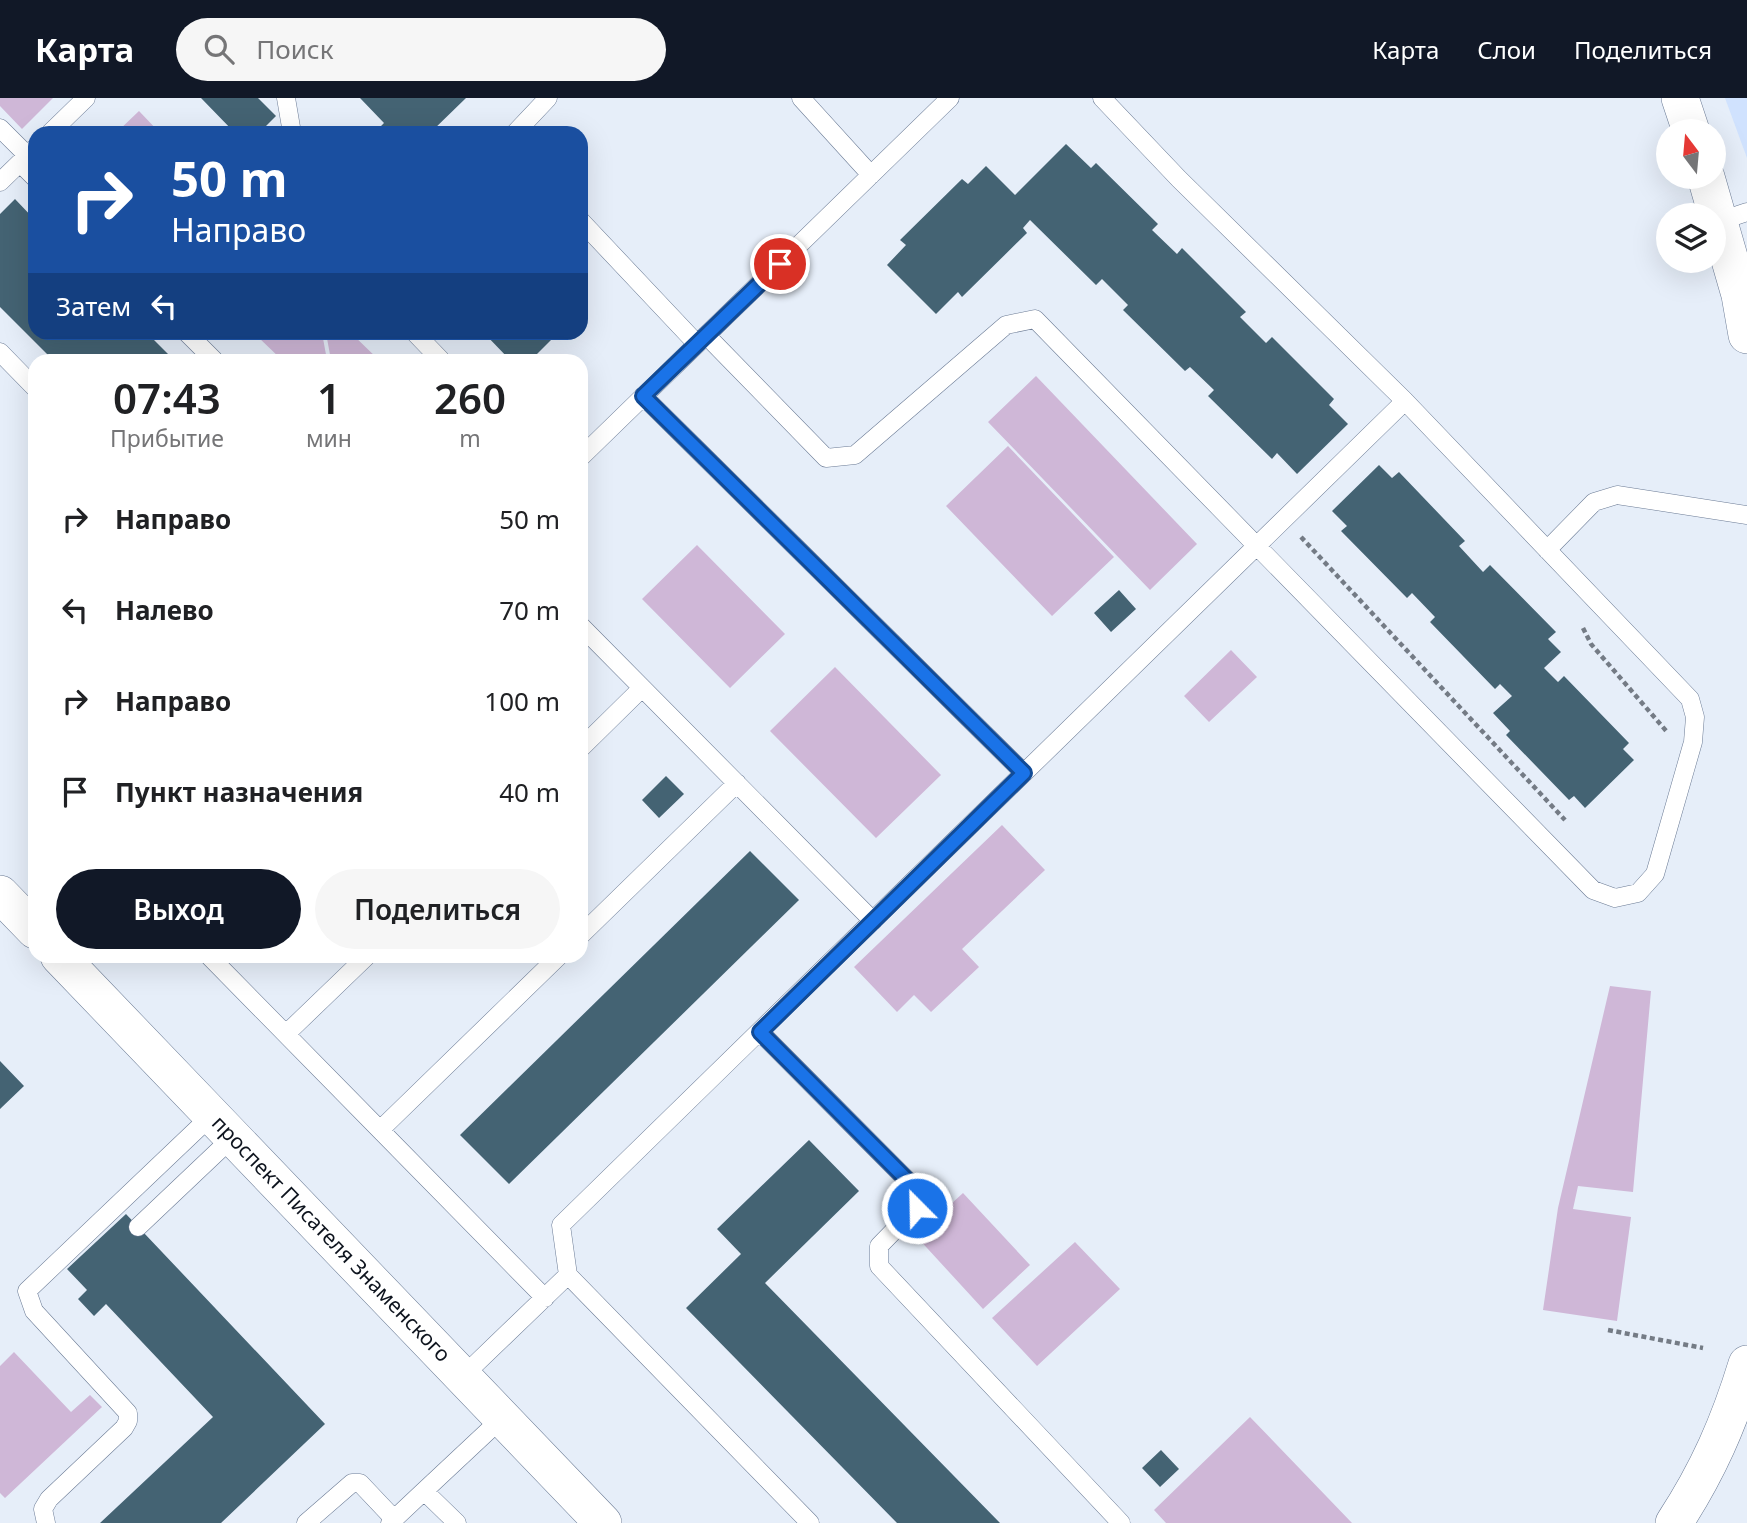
<!DOCTYPE html>
<html lang="ru">
<meta charset="utf-8">
<style>
body{margin:0;font-family:"Noto Sans",sans-serif;background:#f6f6f6;color:#202124;height:100vh;display:flex;flex-direction:column;font-size:26px;white-space:nowrap}
*{box-sizing:border-box;margin:0}
p{font-size:23px;color:#757577}
.icon{flex:none;width:38px;height:38px;fill:none;stroke:currentColor;stroke-width:2;stroke-linecap:round;stroke-linejoin:round}
.map{position:relative;flex:1;overflow:hidden}
.side{position:absolute;left:28px;top:256px;width:560px;height:609px;display:flex;flex-direction:column;background:#fff;border-radius:21px;box-shadow:0 7px 28px #0002}
.side>*{flex:none}
.top-card{position:absolute;left:28px;top:28px;width:560px;height:214px;border-radius:21px;box-shadow:0 7px 28px #0002;background:#1a4fa0;color:#fff;overflow:hidden}
.needle{width:46px;rotate:344deg}
.fabs{position:absolute;left:1656px;top:21px;display:grid;gap:14px}
.fabs a{display:grid;place-items:center;width:70px;height:70px;border-radius:50%;background:#fff;box-shadow:0 7px 28px #0002;font-size:35px}
.pin{position:absolute;display:grid;place-items:center;width:60px;height:60px;color:#fff;margin:-30px;border:4px solid #fff;border-radius:50%;box-shadow:0 2px 7px #0007}
.me{position:absolute;width:77px;margin:-38px;rotate:337deg;stroke-linejoin:round;filter:drop-shadow(0 0 5px #0008)}
.turn{display:flex;align-items:center;gap:24px;height:147px;padding:0 28px;font-size:32px}
.turn .icon{width:91px;height:91px;stroke-width:2.5}
.turn b{display:block;font-size:49px;line-height:60px}
.then{display:flex;align-items:center;height:66px;padding:0 28px;background:#0003;gap:14px;font-size:26px}
.eta{display:flex;justify-content:space-evenly;align-items:center;height:119px;text-align:center}
.eta b{font-size:42px;font-weight:600;line-height:49px}
.button{display:flex;gap:14px;margin-top:auto;padding:14px 28px}
.button a{flex:1;height:80px;border-radius:42px;background:#111827;color:#fff;font-size:28px;font-weight:600;line-height:80px;text-align:center}
.button a+a{background:#f6f6f6;color:#202124}
ul{padding:0;list-style:none}
li{display:flex;align-items:center;gap:21px;height:91px;padding:0 28px}
li div{flex:1}
li b{display:block;font-size:26px}
li em{font-style:normal}
header{display:flex;align-items:center;gap:42px;box-sizing:border-box;height:98px;padding:0 35px;background:#111827;color:#fff}
header strong{font-size:33px}
nav{display:flex;gap:38px;margin-inline-start:auto;font-size:24px}
.search{width:490px;height:63px;background:#f6f6f6;display:flex;align-items:center;gap:18px;box-sizing:border-box;padding:0 24px;border-radius:38px;color:#757577;font-size:26px}
.map>svg:first-child{display:block}
.built{fill:#d0e2fe}
.green{fill:#cfb7d7}
.building{fill:#446373}
.lines{fill:none;stroke-linecap:round;stroke-linejoin:round}
.lane-casing{stroke:#6b7b95;stroke-width:19}
.street-casing{stroke:#6b7b95;stroke-width:38}
.path{stroke:#747b85;stroke-width:4.5;stroke-dasharray:5 3.5;stroke-linecap:butt}
.lane{stroke:#fff;stroke-width:18}
.street{stroke:#fff;stroke-width:37}
.route-casing{stroke:#114b97;stroke-width:18}
.route{stroke:#1a73e8;stroke-width:12}
.labels{text-anchor:middle;stroke-width:7;stroke-linejoin:round;paint-order:stroke}
.street-label{font-size:21px;fill:#0e141e;stroke:#fff}
</style>
<header>
<strong>Карта</strong>
<div class="search"><svg class="icon" aria-label="search" viewBox="0 0 24 24"><circle cx="10" cy="10" r="6"/><path d="M15 15l6 6"/></svg>Поиск</div>
<nav><a>Карта</a><a>Слои</a><a>Поделиться</a></nav>
</header>
<div class="map">
<svg width="1747" height="1425" viewBox="0 0 1747 1425">
<rect width="100%" height="100%" fill="#e6eef9"/>
<!-- built -->
<path class="built" d="M 1725,0 L 1747,0 L 1747,60 Z"/>
<!-- green -->
<path class="green" d="M 0,0 L 53,0 L 22,31 L 0,8 Z
M 139,13 L 160,35 L 116,35 Z
M 262,235 L 322,235 L 327,262 L 282,262 L 258,239 Z
M 326,235 L 351,235 L 379,262 L 331,262 Z
M 1036,278 L 1197,446 L 1150,492 L 988,324 Z
M 1008,348 L 1114,459 L 1052,518 L 946,408 Z
M 697,447 L 785,536 L 730,590 L 642,501 Z
M 1231,552 L 1257,579 L 1209,624 L 1184,598 Z
M 835,569 L 941,677 L 876,740 L 770,633 Z
M 1002,727 L 1045,772 L 962,851 L 979,869 L 931,914 L 914,897 L 897,914 L 854,869 Z
M 1610,888 L 1651,893 L 1633,1094 L 1578,1088 L 1573,1111 L 1631,1119 L 1617,1223 L 1543,1212 L 1558,1110 Z
M 963,1095 L 1030,1167 L 983,1211 L 916,1138 Z
M 1075,1144 L 1120,1191 L 1037,1268 L 992,1220 Z
M 14,1254 L 71,1314 L 90,1297 L 102,1309 L 5,1400 L 0,1395 L 0,1268 Z
M 1250,1319 L 1352,1425 L 1166,1425 L 1154,1412 Z"/>
<!-- building -->
<path class="building" d="M 201,0 L 258,0 L 276,18 L 259,35 L 235,35 Z
M 360,0 L 466,0 L 430,35 L 374,35 L 384,25 Z
M 1066,46 L 1091,70 L 1096,65 L 1158,126 L 1152,132 L 1177,156 L 1182,150 L 1246,214 L 1240,219 L 1266,245 L 1272,239 L 1334,301 L 1329,307 L 1348,326 L 1297,376 L 1277,355 L 1272,361 L 1208,298 L 1214,292 L 1190,269 L 1185,273 L 1123,212 L 1128,207 L 1102,181 L 1096,187 L 1030,122 L 1023,130 L 1027,135 L 962,199 L 958,194 L 936,216 L 887,167 L 906,147 L 900,142 L 962,81 L 968,86 L 986,68 L 1015,97 Z
M 15,101 L 35,122 L 35,234 L 146,234 L 174,262 L 53,262 L 0,209 L 0,116 Z
M 483,234 L 559,234 L 531,262 L 510,262 Z
M 1379,367 L 1392,380 L 1399,374 L 1465,443 L 1459,448 L 1483,474 L 1490,467 L 1556,534 L 1548,541 L 1561,554 L 1544,570 L 1558,584 L 1564,578 L 1629,645 L 1623,651 L 1634,662 L 1585,710 L 1574,698 L 1569,702 L 1506,637 L 1510,633 L 1493,615 L 1512,598 L 1500,586 L 1495,591 L 1430,524 L 1435,519 L 1412,495 L 1407,500 L 1341,433 L 1347,428 L 1332,413 Z
M 1119,492 L 1136,511 L 1111,534 L 1094,515 Z
M 666,678 L 684,696 L 659,720 L 642,702 Z
M 750,753 L 799,802 L 509,1086 L 460,1037 Z
M 0,963 L 24,988 L 0,1011 Z
M 809,1042 L 859,1093 L 765,1185 L 1000,1425 L 897,1425 L 686,1210 L 741,1156 L 717,1131 Z
M 126,1116 L 325,1326 L 221,1425 L 100,1425 L 213,1319 L 106,1206 L 94,1218 L 78,1201 L 87,1192 L 67,1171 Z
M 1161,1352 L 1179,1371 L 1160,1389 L 1142,1370 Z"/>
<g class="lines">
<defs>
<path id="lane" d="M 286,0 L 292,35
M 801,0 L 871,77
M 0,30 L 27,57
M 50,35 L 86,0
M 515,35 L 548,0
M 20,65 L 35,80
M 0,84 L 35,50
M 581,123 L 697,246
M 1720,123 L 1747,114
M 186,234 L 214,262
M 414,234 L 441,262
M 706,237 L 826,360 L 855,357 L 1006,227 L 1035,221 L 1593,792 L 1615,800 L 1638,795 L 1655,776 L 1693,644 L 1695,619 L 1690,601 L 1405,303 L 1179,81 L 1102,0
M 0,254 L 35,290
M 643,298 L 1024,675
M 581,359 L 950,0
M 1547,452 L 1594,404 L 1617,397 L 1747,417
M 581,528 L 873,823
M 581,650 L 642,590
M 581,837 L 737,685
M 209,858 L 380,1032
M 760,934 L 914,1089 L 917,1109 L 879,1148 L 879,1168 L 1121,1425
M 286,936 L 367,858
M 138,1129 L 233,1039
M 568,1177 L 810,1425
M 545,1200 L 380,1032 L 559,858
M 463,1278 L 568,1177 L 561,1127 L 1405,303
M 424,1393 L 502,1320
M 46,1425 L 43,1411 L 49,1401 L 124,1330 L 128,1323 L 128,1315 L 34,1213 L 27,1193 L 212,1017
M 306,1425 L 352,1385 L 360,1385 L 394,1421
M 390,1425 L 424,1393 L 457,1425"/>
<path id="street" d="M 1680,0 L 1691,33
M 1706,79 L 1740,197 L 1747,237
M 0,796 L 35,832
M 59,858 L 603,1425
M 1674,1425 C 1708,1373 1729,1325 1747,1266"/>
</defs>
<!-- lane casing -->
<use href="#lane" class="lane-casing"/>
<!-- street casing -->
<use href="#street" class="street-casing"/>
<!-- path -->
<path class="path" d="M 1301,439 L 1565,722
M 1583,530 L 1591,546 L 1668,635
M 1608,1232 L 1703,1250"/>
<!-- lane -->
<use href="#lane" class="lane"/>
<!-- street -->
<use href="#street" class="street"/>
</g>
<g class="lines">
<defs>
<path id="route" d="M 780,166 L 643,298 L 1024,675 L 760,934 L 914,1089 L 917,1110"/>
</defs>
<!-- route casing -->
<use href="#route" class="route-casing"/>
<!-- route -->
<use href="#route" class="route"/>
</g>
<g class="labels">
<!-- street labels -->
<g class="street-label">
<text transform="translate(331 1141) rotate(46)" y="7">проспект Писателя Знаменского</text>
</g>
</g>
</svg>
<div class="fabs">
<a><svg class="needle" viewBox="-14 -14 28 28"><path d="M0-13l5 13h-10z" fill="#e53935"/><path d="M0 13l5-13h-10z" fill="#757577"/></svg></a>
<a><svg class="icon" aria-label="layers" viewBox="0 0 24 24"><path d="M12 4l9 5-9 5-9-5zM3 14l9 5 9-5"/></svg></a>
</div>
<div class="pin" style="left:780px;top:166px;background:#d93025"><svg class="icon" aria-label="arrive" viewBox="0 0 24 24"><path d="M6 21V4h12l-3 4 3 4H6"/></svg></div>
<svg class="me" style="left:917px;top:1110px" viewBox="-20 -20 40 40"><circle r="17" fill="#1a73e8" stroke="#fff" stroke-width="3"/><path d="M0-11L8 9 0 5-8 9z" fill="#fff"/></svg>
<div class="top-card">
<div class="turn"><svg class="icon" aria-label="right" viewBox="0 0 24 24"><path d="M7 20v-9h11M14 6l5 5-5 5"/></svg><div><b>50 m</b>Направо</div></div>
<div class="then">Затем<svg class="icon" aria-label="left" viewBox="0 0 24 24"><path d="M17 20v-9H6M10 6l-5 5 5 5"/></svg></div>
</div>
<section class="side">
<div class="eta">
<div><b>07:43</b><p>Прибытие</p></div>
<div><b>1</b><p>мин</p></div>
<div><b>260</b><p>m</p></div>
</div>
<ul>
<li><svg class="icon" aria-label="right" viewBox="0 0 24 24"><path d="M7 20v-9h11M14 6l5 5-5 5"/></svg><div><b>Направо</b></div><em>50 m</em></li>
<li><svg class="icon" aria-label="left" viewBox="0 0 24 24"><path d="M17 20v-9H6M10 6l-5 5 5 5"/></svg><div><b>Налево</b></div><em>70 m</em></li>
<li><svg class="icon" aria-label="right" viewBox="0 0 24 24"><path d="M7 20v-9h11M14 6l5 5-5 5"/></svg><div><b>Направо</b></div><em>100 m</em></li>
<li><svg class="icon" aria-label="arrive" viewBox="0 0 24 24"><path d="M6 21V4h12l-3 4 3 4H6"/></svg><div><b>Пункт назначения</b></div><em>40 m</em></li>
</ul>
<div class="button"><a>Выход</a><a>Поделиться</a></div>
</section>
</div>
